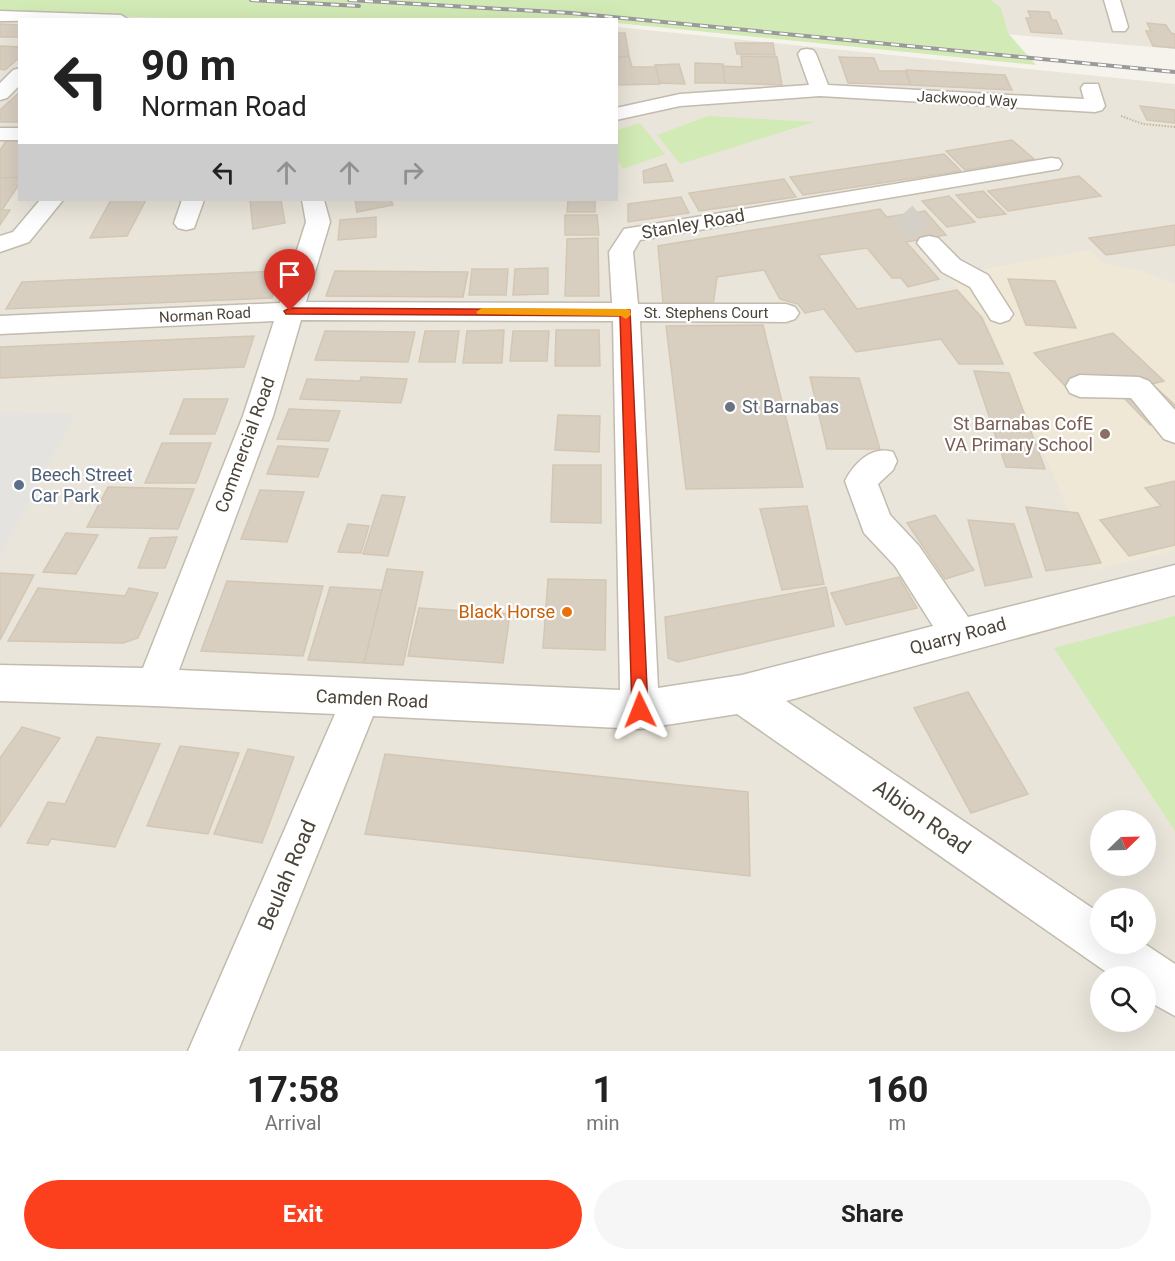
<!DOCTYPE html>
<style>
body{margin:0;font-family:Roboto,sans-serif;background:#f6f6f6;color:#222;height:100vh;display:flex;flex-direction:column;font-size:22px;white-space:nowrap}
*{box-sizing:border-box;margin:0}
p{font-size:20px;color:#767676}
.icon{flex:none;width:33px;height:33px;fill:none;stroke:currentColor;stroke-width:2;stroke-linecap:round;stroke-linejoin:round}
.map{position:relative;height:1051px;overflow:hidden}
.panel{display:flex;flex-direction:column;background:#fff;flex:1}
.panel>*{flex:none}
.banner{position:absolute;left:18px;top:18px;width:600px;height:183px;border-radius:0px;box-shadow:0 6px 24px #0002;background:#fff;color:#222;overflow:hidden}
.needle{width:39px;rotate:67deg}
.tools{position:absolute;left:1090px;top:810px;display:grid;gap:12px}
.tools a{display:grid;place-items:center;width:66px;height:66px;border-radius:50%;background:#fff;box-shadow:0 6px 24px #0002;font-size:30px}
.pin{position:absolute;display:grid;place-items:center;width:51px;height:51px;color:#fff;margin:-62px -26px;border-radius:50% 50% 50% 0;rotate:-45deg;box-shadow:0 0 6px #0007}
.pin .icon{rotate:45deg}
.me{position:absolute;width:66px;margin:-33px;rotate:358deg;stroke-linejoin:round;filter:drop-shadow(0 0 4px #0008)}
.turn{display:flex;align-items:center;gap:21px;height:126px;padding:0 24px;font-size:27px}
.turn .icon{width:78px;height:78px;stroke-width:2.5}
.turn b{display:block;font-size:42px;line-height:51px}
.lanes{display:flex;align-items:center;height:57px;padding:0 24px;background:#0003;justify-content:center;gap:30px;direction:ltr}
.lanes .off{opacity:.35}
.eta{display:flex;justify-content:space-evenly;align-items:center;height:102px;text-align:center}
.eta b{font-size:36px;font-weight:700;line-height:42px}
.primary-button{display:flex;gap:12px;margin-top:auto;padding:12px 24px}
.primary-button a{flex:1;height:69px;border-radius:36px;background:#fc3f1d;color:#fff;font-size:24px;font-weight:700;line-height:69px;text-align:center}
.primary-button a+a{background:#f6f6f6;color:#222}
.map>svg:first-child{display:block}
.residential{fill:#eae5da;fill-rule:evenodd}
.education{fill:#efe8d6}
.green{fill:#d2eab5}
.parking{fill:#e5e3e0}
.building{fill:#d8cfc1;stroke:#d3c7b4;stroke-width:1.5}
.lines{fill:none;stroke-linecap:round;stroke-linejoin:round}
.minor-tunnel{stroke:#d4d0c8;stroke-width:25;stroke-dasharray:25 13;stroke-linecap:butt}
.minor-casing{stroke:#c2bbae;stroke-width:3}
.path{stroke:#c4b79f;stroke-width:2;stroke-dasharray:1.5 1.5;stroke-linecap:butt}
.minor{fill:#fff;fill-rule:evenodd}
.rail-casing{stroke:#9a9a9a;stroke-width:4}
.rail{stroke:#fff;stroke-width:2;stroke-dasharray:8;stroke-linecap:butt}
.route{fill:#fc3f1d;stroke:#a42913;stroke-width:1.5}
.slow{fill:#f59e0b}
.worship-dot{fill:#6b7280;stroke:#fff;stroke-width:2}
.education-dot{fill:#8d6e63;stroke:#fff;stroke-width:2}
.service-dot{fill:#5c6f8a;stroke:#fff;stroke-width:2}
.food-dot{fill:#e8710a;stroke:#fff;stroke-width:2}
.labels{text-anchor:middle;stroke-width:4.5;stroke-linejoin:round;paint-order:stroke}
.far-street-label{font-size:15px;fill:#4b4439;stroke:#fff}
.street-label{font-size:18px;fill:#4b4439;stroke:#fff}
.worship-label{font-size:18px;fill:#5b616d;stroke:#fff;text-anchor:start}
.education-label{font-size:18px;fill:#785e54;stroke:#fff;text-anchor:end}
.service-label{font-size:18px;fill:#4e5e75;stroke:#fff;text-anchor:start}
.food-label{font-size:18px;fill:#c56008;stroke:#fff;text-anchor:end}
.near-street-label{font-size:21px;fill:#4b4439;stroke:#fff}
</style>
<div class="map">
<svg width="1175" height="1051" viewBox="0 0 1175 1051">
<rect width="100%" height="100%" fill="#f6f3ec"/>
<!-- residential -->
<path class="residential" d="M 0,0 L 548,19 L 20,20 L 20,200 L 616,200 L 617,27 L 1175,84 L 1175,1051 L 0,1051 ZM 1101,820 L 1146,820 L 1146,866 L 1101,866 ZM 1101,898 L 1146,898 L 1146,944 L 1101,944 ZM 1101,976 L 1146,976 L 1146,1022 L 1101,1022 Z
M 571,0 L 1175,0 L 1175,49 L 802,16 Z"/>
<!-- education -->
<path class="education" d="M 1089,250 L 1105,264 L 1141,271 L 1175,284 L 1175,550 L 1095,570 L 984,317 L 947,276 Z"/>
<!-- green -->
<path class="green" d="M 0,0 L 991,0 L 1001,8 L 1008,33 L 1036,65 L 617,23 L 616,20 L 222,20 L 0,12 Z
M 708,116 L 814,122 L 680,164 L 657,135 Z
M 640,123 L 665,154 L 623,169 L 617,160 L 617,130 Z
M 1175,616 L 1175,831 L 1054,648 Z"/>
<!-- parking -->
<path class="parking" d="M 0,413 L 75,414 L 0,556 Z"/>
<!-- building -->
<path class="building" d="M 1028,11 L 1049,12 L 1052,20 L 1056,20 L 1062,34 L 1031,32 L 1026,18 L 1031,18 Z
M 1147,23 L 1166,25 L 1171,33 L 1175,34 L 1175,48 L 1153,46 L 1146,31 L 1151,31 Z
M 0,24 L 20,25 L 20,37 L 0,37 Z
M 616,33 L 625,33 L 629,56 L 616,57 Z
M 735,43 L 773,43 L 775,55 L 737,54 Z
M 0,46 L 20,47 L 20,57 L 5,70 L 0,69 Z
M 629,56 L 632,67 L 656,67 L 660,84 L 616,85 L 616,57 Z
M 741,56 L 777,57 L 782,85 L 725,83 L 723,66 L 742,67 Z
M 839,57 L 874,58 L 879,71 L 905,71 L 911,85 L 848,83 Z
M 695,63 L 723,64 L 725,83 L 695,83 Z
M 679,64 L 685,84 L 660,83 L 655,65 Z
M 906,70 L 1005,75 L 1012,90 L 911,85 Z
M 20,92 L 20,122 L 0,122 L 0,110 Z
M 1140,106 L 1175,110 L 1175,123 L 1147,120 Z
M 1012,140 L 1034,159 L 965,170 L 946,151 Z
M 6,141 L 20,141 L 20,177 L 0,178 L 0,150 Z
M 944,154 L 961,171 L 803,195 L 790,177 Z
M 666,164 L 673,181 L 644,183 L 643,171 Z
M 1079,176 L 1101,196 L 1008,211 L 988,191 Z
M 20,177 L 20,183 L 2,210 L 10,210 L 0,225 L 0,178 Z
M 784,179 L 796,197 L 699,211 L 689,193 Z
M 983,191 L 1006,214 L 978,218 L 956,195 Z
M 949,196 L 975,222 L 947,227 L 922,201 Z
M 681,197 L 689,213 L 628,222 L 628,204 Z
M 111,200 L 146,200 L 127,236 L 90,238 Z
M 250,200 L 281,200 L 285,223 L 253,229 Z
M 355,200 L 391,200 L 393,205 L 357,212 Z
M 568,200 L 595,200 L 595,212 L 567,212 Z
M 880,209 L 887,217 L 925,211 L 946,235 L 906,242 L 939,279 L 908,287 L 901,278 L 892,278 L 867,248 L 818,255 L 857,309 L 957,290 L 982,318 L 1003,364 L 959,364 L 941,339 L 856,352 L 824,309 L 805,313 L 798,304 L 780,299 L 764,270 L 717,277 L 713,306 L 663,303 L 658,246 Z
M 565,215 L 597,215 L 599,235 L 565,235 Z
M 376,217 L 376,237 L 338,240 L 340,220 Z
M 1175,225 L 1175,245 L 1106,255 L 1089,238 Z
M 598,238 L 599,296 L 565,296 L 567,239 Z
M 548,268 L 548,294 L 513,295 L 515,269 Z
M 472,269 L 508,269 L 506,295 L 469,295 Z
M 279,271 L 272,298 L 6,309 L 22,282 Z
M 335,271 L 468,272 L 463,297 L 326,296 Z
M 1008,279 L 1055,281 L 1076,328 L 1026,325 Z
M 763,325 L 803,487 L 686,489 L 666,326 Z
M 504,330 L 502,363 L 463,363 L 467,331 Z
M 556,330 L 599,330 L 600,366 L 555,366 Z
M 325,331 L 415,332 L 408,362 L 315,360 Z
M 425,331 L 459,331 L 455,362 L 419,362 Z
M 513,331 L 549,331 L 547,361 L 510,361 Z
M 1113,333 L 1164,381 L 1152,384 L 1175,405 L 1175,417 L 1150,425 L 1121,395 L 1110,398 L 1091,380 L 1066,387 L 1034,353 Z
M 254,336 L 244,367 L 0,378 L 0,347 Z
M 974,371 L 1009,373 L 1045,469 L 1006,467 Z
M 361,377 L 407,379 L 401,403 L 300,399 L 307,379 L 360,381 Z
M 810,377 L 859,378 L 880,449 L 827,449 Z
M 184,399 L 228,399 L 215,434 L 170,434 Z
M 289,409 L 340,411 L 329,441 L 277,439 Z
M 558,415 L 600,416 L 599,452 L 555,450 Z
M 162,443 L 211,443 L 196,483 L 145,483 Z
M 278,446 L 328,449 L 318,477 L 267,474 Z
M 553,465 L 601,465 L 601,523 L 551,522 Z
M 1175,481 L 1175,545 L 1129,556 L 1100,520 L 1161,506 L 1145,488 Z
M 108,487 L 194,489 L 178,529 L 87,527 Z
M 260,490 L 304,492 L 287,542 L 241,539 Z
M 382,495 L 405,497 L 388,556 L 363,554 Z
M 807,506 L 824,584 L 782,590 L 760,509 Z
M 1026,507 L 1078,513 L 1101,563 L 1046,571 Z
M 935,515 L 974,570 L 945,579 L 907,523 Z
M 968,520 L 1014,524 L 1032,577 L 985,586 Z
M 348,524 L 369,526 L 361,553 L 338,552 Z
M 66,533 L 98,535 L 76,574 L 43,572 Z
M 177,537 L 165,568 L 138,568 L 150,538 Z
M 387,569 L 423,572 L 403,665 L 364,663 Z
M 0,573 L 34,575 L 0,640 Z
M 899,577 L 917,608 L 846,625 L 831,593 Z
M 548,579 L 606,580 L 605,650 L 543,648 Z
M 227,581 L 323,586 L 303,656 L 201,651 Z
M 330,587 L 382,590 L 364,663 L 308,660 Z
M 826,587 L 834,626 L 678,662 L 668,658 L 665,617 Z
M 38,588 L 125,596 L 129,588 L 158,593 L 138,638 L 123,643 L 8,641 Z
M 419,608 L 510,614 L 503,663 L 408,656 Z
M 968,692 L 1028,794 L 971,813 L 914,708 Z
M 22,727 L 60,738 L 0,827 L 0,758 Z
M 97,737 L 160,744 L 115,847 L 51,839 L 48,845 L 27,843 L 48,802 L 65,804 Z
M 180,746 L 239,753 L 208,834 L 147,826 Z
M 248,749 L 294,757 L 262,843 L 214,834 Z
M 385,754 L 748,792 L 750,876 L 365,834 Z"/>
<g class="lines">
<!-- minor-tunnel -->
<path class="minor-tunnel" d="M 903,214 L 929,243"/>
<defs>
<path id="minor" d="M 1104,0 L 1120,0 L 1128,27 L 1125,31 L 1113,31 Z
M 0,11 L 121,15 L 129,20 L 0,21 Z
M 807,49 L 813,50 L 816,54 L 828,85 L 1084,99 L 1081,88 L 1084,84 L 1098,84 L 1105,106 L 1102,110 L 1095,112 L 820,96 L 680,106 L 616,120 L 616,108 L 680,94 L 809,85 L 798,54 L 801,50 Z
M 20,68 L 20,85 L 7,98 L 0,100 L 0,83 L 13,70 Z
M 0,128 L 20,128 L 20,140 L 0,140 Z
M 1051,158 L 1059,159 L 1062,164 L 1059,169 L 640,240 L 633,252 L 638,304 L 786,304 L 795,307 L 799,313 L 795,319 L 786,322 L 640,321 L 658,688 L 742,675 L 933,626 L 895,566 L 864,533 L 845,481 C 854,463 872,445 893,452 L 897,461 L 893,470 L 878,484 L 890,515 L 919,546 L 968,617 L 1175,565 L 1175,595 L 786,701 L 1101,914 L 1101,944 L 1145,944 L 1175,964 L 1175,1016 L 1146,1000 L 1146,976 L 1112,976 L 737,714 L 640,729 L 373,716 L 238,1051 L 188,1051 L 335,714 L 154,706 L 0,701 L 0,665 L 143,668 L 243,416 L 274,321 L 0,334 L 0,316 L 280,303 L 306,222 L 302,200 L 324,200 L 330,222 L 306,302 L 612,303 L 609,252 L 624,229 ZM 301,320 L 613,321 L 620,690 L 179,670 L 273,416 Z
M 40,200 L 63,200 L 29,242 L 0,252 L 0,236 L 13,232 Z
M 182,200 L 204,200 L 194,228 L 186,230 L 178,228 L 174,223 Z
M 929,236 L 938,238 L 960,260 L 988,275 L 1013,314 L 1009,320 L 1000,323 L 991,320 L 970,287 L 942,272 L 917,243 L 920,238 Z
M 1080,375 L 1139,377 L 1149,381 L 1175,410 L 1175,443 L 1164,439 L 1131,398 L 1080,397 L 1070,393 L 1066,386 L 1070,379 Z"/>
</defs>
<!-- minor casing -->
<use href="#minor" class="minor-casing"/>
<!-- path -->
<path class="path" d="M 1121,116 L 1143,124 L 1175,127"/>
<!-- minor -->
<use href="#minor" class="minor"/>
<defs>
<path id="rail" d="M 251,0 L 359,6
M 349,0 L 571,13 L 1175,72"/>
</defs>
<!-- rail casing -->
<use href="#rail" class="rail-casing"/>
<!-- rail -->
<use href="#rail" class="rail"/>
</g>
<!-- route -->
<path class="route" d="M 290,308 L 630,310 L 648,710 L 646,716 L 640,718 L 635,716 L 632,710 L 620,316 L 286,314 L 284,311 Z"/>
<!-- slow -->
<path class="slow" d="M 482,308 L 626,309 L 630,310 L 631,315 L 626,319 L 621,316 L 478,314 L 476,312 Z"/>
<!-- markers -->
<circle class="worship-dot" cx="730" cy="407" r="6"/>
<circle class="education-dot" cx="1105" cy="434" r="6"/>
<circle class="service-dot" cx="19" cy="485" r="6"/>
<circle class="food-dot" cx="567" cy="612" r="6"/>
<g class="labels">
<!-- far-street labels -->
<g class="far-street-label">
<text transform="translate(967 99) rotate(3)" y="5">Jackwood Way</text>
<text x="706" y="318">St. Stephens Court</text>
<text transform="translate(205 315) rotate(-3)" y="5">Norman Road</text>
</g>
<!-- street labels -->
<g class="street-label">
<text transform="translate(693 224) rotate(-10)" y="6">Stanley Road</text>
<text transform="translate(245 445) rotate(-70)" y="6">Commercial Road</text>
<text transform="translate(958 636) rotate(-15)" y="6">Quarry Road</text>
<text transform="translate(372 699) rotate(3)" y="6">Camden Road</text>
</g>
<!-- worship labels -->
<g class="worship-label">
<text x="742" y="413">St Barnabas</text>
</g>
<!-- education labels -->
<g class="education-label">
<text x="1093" y="430">St Barnabas CofE<tspan x="1093" dy="21">VA Primary School</tspan></text>
</g>
<!-- service labels -->
<g class="service-label">
<text x="31" y="481">Beech Street<tspan x="31" dy="21">Car Park</tspan></text>
</g>
<!-- food labels -->
<g class="food-label">
<text x="555" y="618">Black Horse</text>
</g>
<!-- near-street labels -->
<g class="near-street-label">
<text transform="translate(922 817) rotate(35)" y="7">Albion Road</text>
<text transform="translate(287 875) rotate(-67)" y="7">Beulah Road</text>
</g>
</g>
</svg>
<div class="tools">
<a><svg class="needle" viewBox="-14 -14 28 28"><path d="M0-13l5 13h-10z" fill="#e53935"/><path d="M0 13l5-13h-10z" fill="#767676"/></svg></a>
<a><svg class="icon" aria-label="sound" viewBox="0 0 24 24"><path d="M4 9h4l5-4v14l-5-4H4zM17 9q2 3 0 6"/></svg></a>
<a><svg class="icon" aria-label="search" viewBox="0 0 24 24"><circle cx="10" cy="10" r="6"/><path d="M15 15l6 6"/></svg></a>
</div>
<div class="pin" style="left:290px;top:311px;background:#d93025"><svg class="icon" aria-label="arrive" viewBox="0 0 24 24"><path d="M6 21V4h12l-3 4 3 4H6"/></svg></div>
<svg class="me" style="left:640px;top:710px" viewBox="-20 -20 40 40"><path d="M0-17L14 15 0 8-14 15z" fill="#fc3f1d" stroke="#fff" stroke-width="4"/></svg>
<div class="banner">
<div class="turn"><svg class="icon" aria-label="left" viewBox="0 0 24 24"><path d="M17 20v-9H6M10 6l-5 5 5 5"/></svg><div><b>90 m</b>Norman Road</div></div>
<div class="lanes"><svg class="icon" aria-label="left" viewBox="0 0 24 24"><path d="M17 20v-9H6M10 6l-5 5 5 5"/></svg><svg class="icon off" aria-label="ahead" viewBox="0 0 24 24"><path d="M12 20V5M6 11l6-6 6 6"/></svg><svg class="icon off" aria-label="ahead" viewBox="0 0 24 24"><path d="M12 20V5M6 11l6-6 6 6"/></svg><svg class="icon off" aria-label="right" viewBox="0 0 24 24"><path d="M7 20v-9h11M14 6l5 5-5 5"/></svg></div>
</div>
</div>
<section class="panel">
<div class="eta">
<div><b>17:58</b><p>Arrival</p></div>
<div><b>1</b><p>min</p></div>
<div><b>160</b><p>m</p></div>
</div>
<div class="primary-button"><a>Exit</a><a>Share</a></div>
</section>
